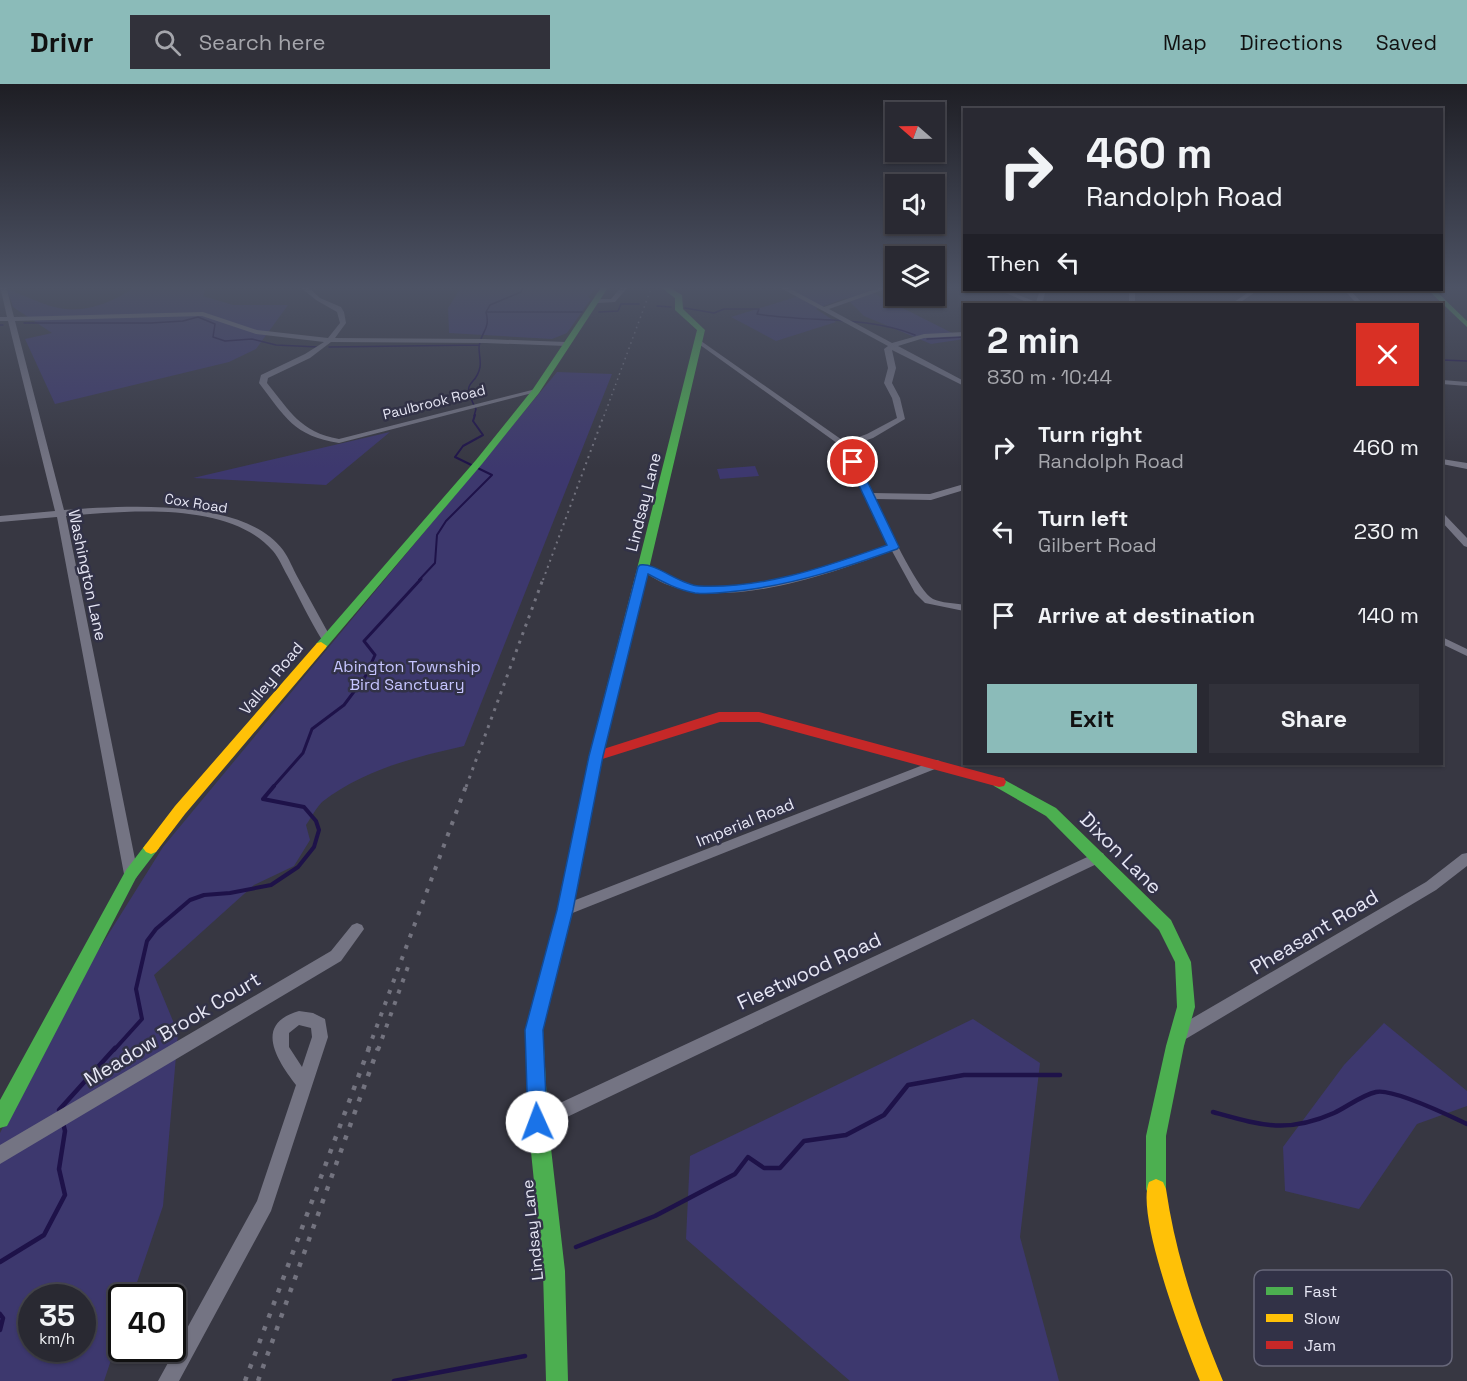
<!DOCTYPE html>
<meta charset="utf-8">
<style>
body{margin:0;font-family:"Space Grotesk",sans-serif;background:#31313a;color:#f1f3f6;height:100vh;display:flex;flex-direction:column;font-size:22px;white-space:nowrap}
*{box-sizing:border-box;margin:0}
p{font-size:20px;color:#a5a6ac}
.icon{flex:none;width:33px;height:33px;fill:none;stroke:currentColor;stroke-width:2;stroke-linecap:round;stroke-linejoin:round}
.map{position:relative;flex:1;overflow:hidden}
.sheet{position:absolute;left:963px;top:219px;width:480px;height:462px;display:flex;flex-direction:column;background:#292932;border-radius:0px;box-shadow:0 2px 4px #0004,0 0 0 2px #45454d}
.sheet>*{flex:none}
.guide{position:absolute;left:963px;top:24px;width:480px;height:183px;border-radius:0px;box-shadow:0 2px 4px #0004,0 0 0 2px #45454d;background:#292932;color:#f1f3f6;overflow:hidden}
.needle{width:39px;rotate:290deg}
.fabs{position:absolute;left:885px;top:18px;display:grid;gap:12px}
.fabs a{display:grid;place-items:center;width:60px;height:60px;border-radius:0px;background:#292932;box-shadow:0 2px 4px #0004,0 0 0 2px #45454d;font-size:30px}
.speed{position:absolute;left:18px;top:1200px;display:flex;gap:12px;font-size:30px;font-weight:700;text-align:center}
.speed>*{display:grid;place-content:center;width:78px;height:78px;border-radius:50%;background:#292932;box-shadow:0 2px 4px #0004,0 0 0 2px #45454d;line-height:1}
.speed small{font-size:15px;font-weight:400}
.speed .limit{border:3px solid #111;border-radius:9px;background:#fff;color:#111}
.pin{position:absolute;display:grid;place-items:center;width:51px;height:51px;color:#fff;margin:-26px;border:3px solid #fff;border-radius:50%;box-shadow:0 2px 6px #0007}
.me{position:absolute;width:66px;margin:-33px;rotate:358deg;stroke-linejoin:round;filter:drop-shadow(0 0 4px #0008)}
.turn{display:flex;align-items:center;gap:21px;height:126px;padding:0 24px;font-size:27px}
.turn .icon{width:78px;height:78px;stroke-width:2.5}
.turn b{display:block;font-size:42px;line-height:51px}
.then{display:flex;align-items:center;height:57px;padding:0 24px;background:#0003;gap:12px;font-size:22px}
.round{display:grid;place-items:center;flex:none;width:63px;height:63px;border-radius:0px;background:#31313a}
.overview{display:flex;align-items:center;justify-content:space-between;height:102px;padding:0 24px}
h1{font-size:36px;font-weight:700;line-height:45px}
.button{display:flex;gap:12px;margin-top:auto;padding:12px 24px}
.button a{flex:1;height:69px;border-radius:0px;background:#8bbbb9;color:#111;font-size:24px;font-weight:700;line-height:69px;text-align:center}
.button a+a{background:#31313a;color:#f1f3f6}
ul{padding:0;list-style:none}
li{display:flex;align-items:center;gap:18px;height:84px;padding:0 24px}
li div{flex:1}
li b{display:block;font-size:22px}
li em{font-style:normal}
header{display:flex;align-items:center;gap:36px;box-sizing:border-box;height:84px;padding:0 30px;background:#8bbbb9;color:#111}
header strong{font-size:28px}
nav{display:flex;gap:33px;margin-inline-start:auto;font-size:21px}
.search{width:420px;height:54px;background:#31313a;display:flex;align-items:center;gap:15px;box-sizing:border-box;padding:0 21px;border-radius:0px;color:#a5a6ac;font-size:22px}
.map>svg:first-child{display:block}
.green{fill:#3d386e;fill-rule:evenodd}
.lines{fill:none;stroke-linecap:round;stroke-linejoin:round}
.stream-far4{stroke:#1e1249;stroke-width:1.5}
.stream-far3{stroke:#1e1249;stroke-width:2}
.stream-far2{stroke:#1e1249;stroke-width:3}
.stream-far1{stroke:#1e1249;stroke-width:4}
.stream{stroke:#1e1249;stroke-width:4.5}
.street{fill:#747483;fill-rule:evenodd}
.fast{fill:#4caf50;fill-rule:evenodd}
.slow{fill:#ffc107;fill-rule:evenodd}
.jam{fill:#c62828;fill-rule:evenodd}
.rail-far4{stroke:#73737f;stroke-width:1.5;stroke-dasharray:1.5 4;stroke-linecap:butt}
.rail-far3{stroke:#73737f;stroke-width:2;stroke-dasharray:2 4.5;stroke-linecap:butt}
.rail-far2{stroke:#73737f;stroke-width:3;stroke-dasharray:3 6;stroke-linecap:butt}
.rail-far1{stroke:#73737f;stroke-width:4;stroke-dasharray:4 8;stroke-linecap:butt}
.rail{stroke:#73737f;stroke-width:4.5;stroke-dasharray:4.5 9;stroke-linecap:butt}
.route{fill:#1a73e8;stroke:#114b97;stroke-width:1.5}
.labels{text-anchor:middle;stroke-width:5;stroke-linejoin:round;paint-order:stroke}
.far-street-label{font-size:14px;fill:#e6e6f4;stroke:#323247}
.street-label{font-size:16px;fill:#e6e6f4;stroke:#323247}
.park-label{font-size:16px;fill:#c6c5ff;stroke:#323247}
.near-street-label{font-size:20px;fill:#e6e6f4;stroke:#323247}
.key{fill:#323247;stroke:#68687b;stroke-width:1.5}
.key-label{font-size:16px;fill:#e6e6f4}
</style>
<header>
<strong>Drivr</strong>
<div class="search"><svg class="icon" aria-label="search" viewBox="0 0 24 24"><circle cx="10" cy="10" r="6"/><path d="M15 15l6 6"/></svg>Search here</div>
<nav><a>Map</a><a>Directions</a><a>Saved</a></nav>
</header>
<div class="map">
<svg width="1467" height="1297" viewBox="0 0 1467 1297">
<rect width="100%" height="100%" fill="#373742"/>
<!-- green -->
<path class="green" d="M 136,202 L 206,202 L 203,212 L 233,221 L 288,221 L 256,265 L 229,278 L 55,320 L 25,255 L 52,249 L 13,223 L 7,205 C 25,211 46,223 65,225 C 90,228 117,216 136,202 Z
M 462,202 L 598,202 L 588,213 L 591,215 L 567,249 L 552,255 L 449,249 L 448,224 Z
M 785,202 L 882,202 L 869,207 L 964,255 L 931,260 L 864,232 L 846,214 L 816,225 L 836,238 L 776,257 L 731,233 L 802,211 Z
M 557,288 L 612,290 L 464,662 C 415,673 363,686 322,718 C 316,724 311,734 306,741 L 310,756 L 294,782 L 254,801 L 154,891 L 178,949 L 163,1122 L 132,1213 L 122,1214 L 121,1246 L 104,1297 L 0,1297 L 0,1049 L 71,910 L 163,763 ZM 32,1214 L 82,1214 L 82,1264 L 32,1264 Z
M 390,348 L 326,401 L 193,394 Z
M 755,382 L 759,392 L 720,395 L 717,385 Z
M 973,935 L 1040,979 L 1020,1153 L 1059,1297 L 850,1297 L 686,1155 L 690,1072 Z
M 1384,939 L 1467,1007 L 1467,1022 L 1417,1040 L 1359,1125 L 1285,1107 L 1283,1063 L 1344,981 Z"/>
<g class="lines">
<!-- stream-far4 -->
<path class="stream-far4" d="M 657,222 L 671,223
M 685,224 L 714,229 L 724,225 L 759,225 L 757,230 C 810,239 864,231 915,251
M 486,228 L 582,228
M 599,228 L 618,227 L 621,220 L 639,220
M 24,239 L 151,239 L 183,237 L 198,233 L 215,240 L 213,253 L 225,257 L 252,255 L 276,261 L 318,263
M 0,241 L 3,241
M 927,255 L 964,253
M 329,263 L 479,261
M 1442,276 L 1467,277
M 474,332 L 476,325 C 459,293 476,305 480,283 C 481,277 479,270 479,264 C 480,248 491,246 486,228 L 490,221 L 521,208 L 523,204 L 521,202"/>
<!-- stream-far3 -->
<path class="stream-far3" d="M 419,496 L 435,479 L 437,451 L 446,437 L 492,391 L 455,373 L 463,362 L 483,351 L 473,337 L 475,331"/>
<!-- stream-far2 -->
<path class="stream-far2" d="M 273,703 L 303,669 L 312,645 L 344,621 L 365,593 L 375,571 L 364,557 L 421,495"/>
<!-- stream-far1 -->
<path class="stream-far1" d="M 114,966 L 142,935 L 136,905 L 147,857 L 156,845 L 190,816 L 204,811 L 230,809 L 271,801 L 298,783 L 314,763 L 319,746 L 316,737 L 304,723 L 263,715 L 274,702"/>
<!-- stream -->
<path class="stream" d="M 1213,1028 C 1260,1041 1287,1050 1334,1029 C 1347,1023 1362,1011 1376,1008 C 1393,1004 1450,1032 1467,1040
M 60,1030 L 59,1026 L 115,964
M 576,1163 L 655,1132 L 735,1090 L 748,1073 L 764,1084 L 780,1084 L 804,1057 L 846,1051 L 884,1031 L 908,1001 L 964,991 L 1060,991
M 0,1178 L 44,1151 L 65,1111 L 59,1085 L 65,1047 L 63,1039
M 0,1230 L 3,1234 L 0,1246
M 394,1297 L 525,1272"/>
<!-- street -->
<path class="street" d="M 0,202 L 6,202 L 14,233 L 203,228 L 257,246 L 328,254 L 340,239 L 337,228 L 316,216 L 299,202 L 307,202 L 320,214 L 341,223 L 344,228 L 346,239 L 335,254 L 485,255 L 566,258 L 570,260 L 566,262 L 485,259 L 331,258 L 310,274 L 268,294 L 267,299 C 290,327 300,348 339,355 L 536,305 L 540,307 L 339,359 C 294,352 285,333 259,299 L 261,291 L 305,270 L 324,258 L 256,250 L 202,232 L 15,237 L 64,426 C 122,422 244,413 283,466 C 289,474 293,485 298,494 C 309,514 320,534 331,554 L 326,557 L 322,556 C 309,535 299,513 287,491 C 283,484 279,474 273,467 C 229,416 126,427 66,432 L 138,790 L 136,794 L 131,796 L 126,794 L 124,790 L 57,433 L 0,438 L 0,432 L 55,427 L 8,237 L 0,237 L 0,233 L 7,233 Z
M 622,202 L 629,202 L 615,218 L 597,219 L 594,217 L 597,215 L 611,215 Z
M 777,202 L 785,202 L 824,223 L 884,202 L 894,202 L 829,225 L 892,259 L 924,250 L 964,248 L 964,252 L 924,254 L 898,262 L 964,297 L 964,302 L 892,266 L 896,284 L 892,299 L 900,314 L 905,335 L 873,354 L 849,362 L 872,409 L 930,410 L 964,400 L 964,406 L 931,416 L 875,415 C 884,433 917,507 933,515 C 941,519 955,519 964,521 L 964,527 L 925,519 L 915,509 L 892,467 C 826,491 698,539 639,483 L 644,480 L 647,481 C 661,488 674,497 690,501 C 746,515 835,481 889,462 L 841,362 L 696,258 L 701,257 L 845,358 L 867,350 L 897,334 L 892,314 L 884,299 L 888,284 L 884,265 L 888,262 Z
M 999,206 L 1006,206 L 1036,218 L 1040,206 L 1046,206 L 1042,220 L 1031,220 Z
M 1129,206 L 1135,206 L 1135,220 L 1129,220 Z
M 1252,206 L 1258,206 L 1238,220 L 1231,220 Z
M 1344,206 L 1350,206 L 1363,220 L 1357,220 Z
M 1442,296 L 1467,298 L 1467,302 L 1442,300 Z
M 1442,375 L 1467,379 L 1467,385 L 1442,380 Z
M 1442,430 L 1445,431 L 1467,454 L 1467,463 L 1464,462 L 1442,438 Z
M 1442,553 L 1467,565 L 1467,572 L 1442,560 Z
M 936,676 L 940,677 L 942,680 L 940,683 L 570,830 L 565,832 L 560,830 L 558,826 L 560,822 Z
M 1098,768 L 1103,769 L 1105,773 L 1103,777 L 544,1044 L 538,1046 L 532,1044 L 529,1038 L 532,1032 Z
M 1467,769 L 1467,782 L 1436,806 L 1184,956 L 1178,958 L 1172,956 L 1170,951 L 1172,946 L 1426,798 L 1462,770 Z
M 357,839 L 362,841 L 364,845 L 341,877 L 0,1080 L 0,1061 L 331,867 L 352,841 Z
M 299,927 L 313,929 L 325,935 L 328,953 L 271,1127 L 179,1297 L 158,1297 L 257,1117 L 296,1001 C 277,976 253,940 299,927 ZM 299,941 L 311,944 L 312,953 L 302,983 L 289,963 L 289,949 Z"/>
<!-- fast -->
<path class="fast" d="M 602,202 L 609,202 L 539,309 L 482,380 L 325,565 L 317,565 L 315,562 L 317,559 L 476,376 L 533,305 Z
M 659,202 L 667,202 L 682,211 L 683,225 L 705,246 L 648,489 L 642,492 L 636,489 L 697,246 L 675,226 L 675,214 Z
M 1428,206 L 1435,206 L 1467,237 L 1467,243 Z
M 999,693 L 1056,724 L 1171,836 L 1191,878 L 1195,923 L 1184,962 L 1166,1052 L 1166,1105 L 1163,1112 L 1156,1115 L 1149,1112 L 1146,1105 L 1146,1052 L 1166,962 L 1177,923 L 1175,878 L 1159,846 L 1046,732 L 994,702 L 992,698 L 994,694 Z
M 151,758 L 156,760 L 159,764 L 136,794 L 7,1042 L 0,1044 L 0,1016 L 126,786 L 146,760 Z
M 536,930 L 542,932 L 545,938 L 543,946 L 548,1038 L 565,1187 L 568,1297 L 546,1297 L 543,1187 L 528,1038 L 525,946 L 530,932 Z"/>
<!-- slow -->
<path class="slow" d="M 642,486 L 648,489 L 603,672 L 590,735 L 588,739 L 578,739 L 576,735 L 589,672 L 636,489 Z
M 321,558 L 327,562 L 325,565 L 185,730 L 156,768 L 151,770 L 146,768 L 143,764 L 146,760 L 175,722 L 317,559 Z
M 1156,1095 L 1163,1098 L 1166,1105 C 1176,1173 1197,1234 1223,1297 L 1200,1297 C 1185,1261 1135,1131 1149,1098 Z"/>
<!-- jam -->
<path class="jam" d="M 719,628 L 759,628 L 999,693 L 1004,694 L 1006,698 L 1004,702 L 999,703 L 759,638 L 720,638 L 596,677 L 589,672 L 591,669 Z
M 583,729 L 588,731 L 590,735 L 573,826 L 545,938 L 542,944 L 536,946 L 530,944 L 527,938 L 557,826 L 576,735 L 578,731 Z"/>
<!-- rail-far4 -->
<path class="rail-far4" d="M 604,332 L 652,202"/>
<!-- rail-far3 -->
<path class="rail-far3" d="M 543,496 L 604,331"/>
<!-- rail-far2 -->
<path class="rail-far2" d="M 466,703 L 543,495"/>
<!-- rail-far1 -->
<path class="rail-far1" d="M 368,966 L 466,702
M 378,966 L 410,877"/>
<!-- rail -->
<path class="rail" d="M 245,1297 L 369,964
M 258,1297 L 378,964"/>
</g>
<!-- sky -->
<linearGradient id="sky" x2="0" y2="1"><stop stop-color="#1e1e24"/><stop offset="0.53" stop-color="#4d5365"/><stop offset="1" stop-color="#4d5365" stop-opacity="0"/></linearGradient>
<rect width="1467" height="384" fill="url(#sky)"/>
<!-- route -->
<path class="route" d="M 849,376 L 858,378 L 899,463 L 897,465 C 847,483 799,499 746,506 C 729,508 712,511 695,509 C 678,506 663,498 648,490 L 603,672 L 573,826 L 543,946 L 547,1038 L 544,1045 L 537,1048 L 531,1045 L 528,1038 L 525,946 L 557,826 L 589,672 L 638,483 L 640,481 C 655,478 680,501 699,502 C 765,505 827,482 887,461 L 848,378 Z"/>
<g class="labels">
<!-- far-street labels -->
<g class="far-street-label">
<text transform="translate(434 318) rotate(-14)" y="5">Paulbrook Road</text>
<text transform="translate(196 419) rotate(9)" y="5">Cox Road</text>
</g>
<!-- street labels -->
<g class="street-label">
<text transform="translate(643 418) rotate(-76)" y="6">Lindsay Lane</text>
<text transform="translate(88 491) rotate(78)" y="6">Washington Lane</text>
<text transform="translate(271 594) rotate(-50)" y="6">Valley Road</text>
<text transform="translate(745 738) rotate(-22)" y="6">Imperial Road</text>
<text transform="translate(532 1146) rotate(-96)" y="6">Lindsay Lane</text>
</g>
<!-- park labels -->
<g class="park-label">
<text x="407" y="588">Abington Township<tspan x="407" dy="18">Bird Sanctuary</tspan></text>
</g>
<!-- near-street labels -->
<g class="near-street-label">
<text transform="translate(1121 769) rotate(45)" y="7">Dixon Lane</text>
<text transform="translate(1314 848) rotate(-31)" y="7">Pheasant Road</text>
<text transform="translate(809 887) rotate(-25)" y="7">Fleetwood Road</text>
<text transform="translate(172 945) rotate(-31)" y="7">Meadow Brook Court</text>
</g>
</g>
<!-- legend -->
<rect x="1254" y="1186" width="198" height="96" rx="9" class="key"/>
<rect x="1266" y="1203" width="27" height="8" fill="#4caf50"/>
<rect x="1266" y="1230" width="27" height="8" fill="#ffc107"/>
<rect x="1266" y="1257" width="27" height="8" fill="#c62828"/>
<g class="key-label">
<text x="1304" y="1213">Fast</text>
<text x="1304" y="1240">Slow</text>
<text x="1304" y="1267">Jam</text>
</g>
</svg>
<div class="fabs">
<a><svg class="needle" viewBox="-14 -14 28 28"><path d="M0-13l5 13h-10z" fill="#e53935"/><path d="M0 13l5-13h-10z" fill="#a5a6ac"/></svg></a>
<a><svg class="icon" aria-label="sound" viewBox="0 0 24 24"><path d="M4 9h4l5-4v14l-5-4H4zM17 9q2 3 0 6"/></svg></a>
<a><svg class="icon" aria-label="layers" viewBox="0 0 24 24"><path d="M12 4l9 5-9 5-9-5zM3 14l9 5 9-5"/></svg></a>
</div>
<div class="speed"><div>35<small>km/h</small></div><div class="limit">40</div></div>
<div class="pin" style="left:853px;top:378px;background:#d93025"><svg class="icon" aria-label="arrive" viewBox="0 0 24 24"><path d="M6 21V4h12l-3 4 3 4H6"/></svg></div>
<svg class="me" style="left:537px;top:1038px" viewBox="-20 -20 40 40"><circle r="19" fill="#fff"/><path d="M0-13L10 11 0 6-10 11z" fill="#1a73e8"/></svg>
<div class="guide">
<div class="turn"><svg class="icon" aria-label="right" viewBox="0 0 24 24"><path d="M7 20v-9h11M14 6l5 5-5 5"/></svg><div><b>460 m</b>Randolph Road</div></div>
<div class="then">Then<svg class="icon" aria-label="left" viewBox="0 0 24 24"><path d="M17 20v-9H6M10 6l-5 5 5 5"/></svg></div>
</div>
<section class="sheet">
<div class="overview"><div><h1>2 min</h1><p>830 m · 10:44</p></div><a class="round" style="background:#d93025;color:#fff"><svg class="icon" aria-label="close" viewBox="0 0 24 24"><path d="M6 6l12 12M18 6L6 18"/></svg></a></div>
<ul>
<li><svg class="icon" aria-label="right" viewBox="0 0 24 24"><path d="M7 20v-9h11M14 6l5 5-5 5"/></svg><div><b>Turn right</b><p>Randolph Road</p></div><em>460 m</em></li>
<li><svg class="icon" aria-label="left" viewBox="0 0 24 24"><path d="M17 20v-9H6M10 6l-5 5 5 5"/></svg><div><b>Turn left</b><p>Gilbert Road</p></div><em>230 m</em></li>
<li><svg class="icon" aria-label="arrive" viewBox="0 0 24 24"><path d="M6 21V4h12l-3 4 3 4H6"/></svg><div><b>Arrive at destination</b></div><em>140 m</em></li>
</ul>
<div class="button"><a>Exit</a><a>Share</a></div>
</section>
</div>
